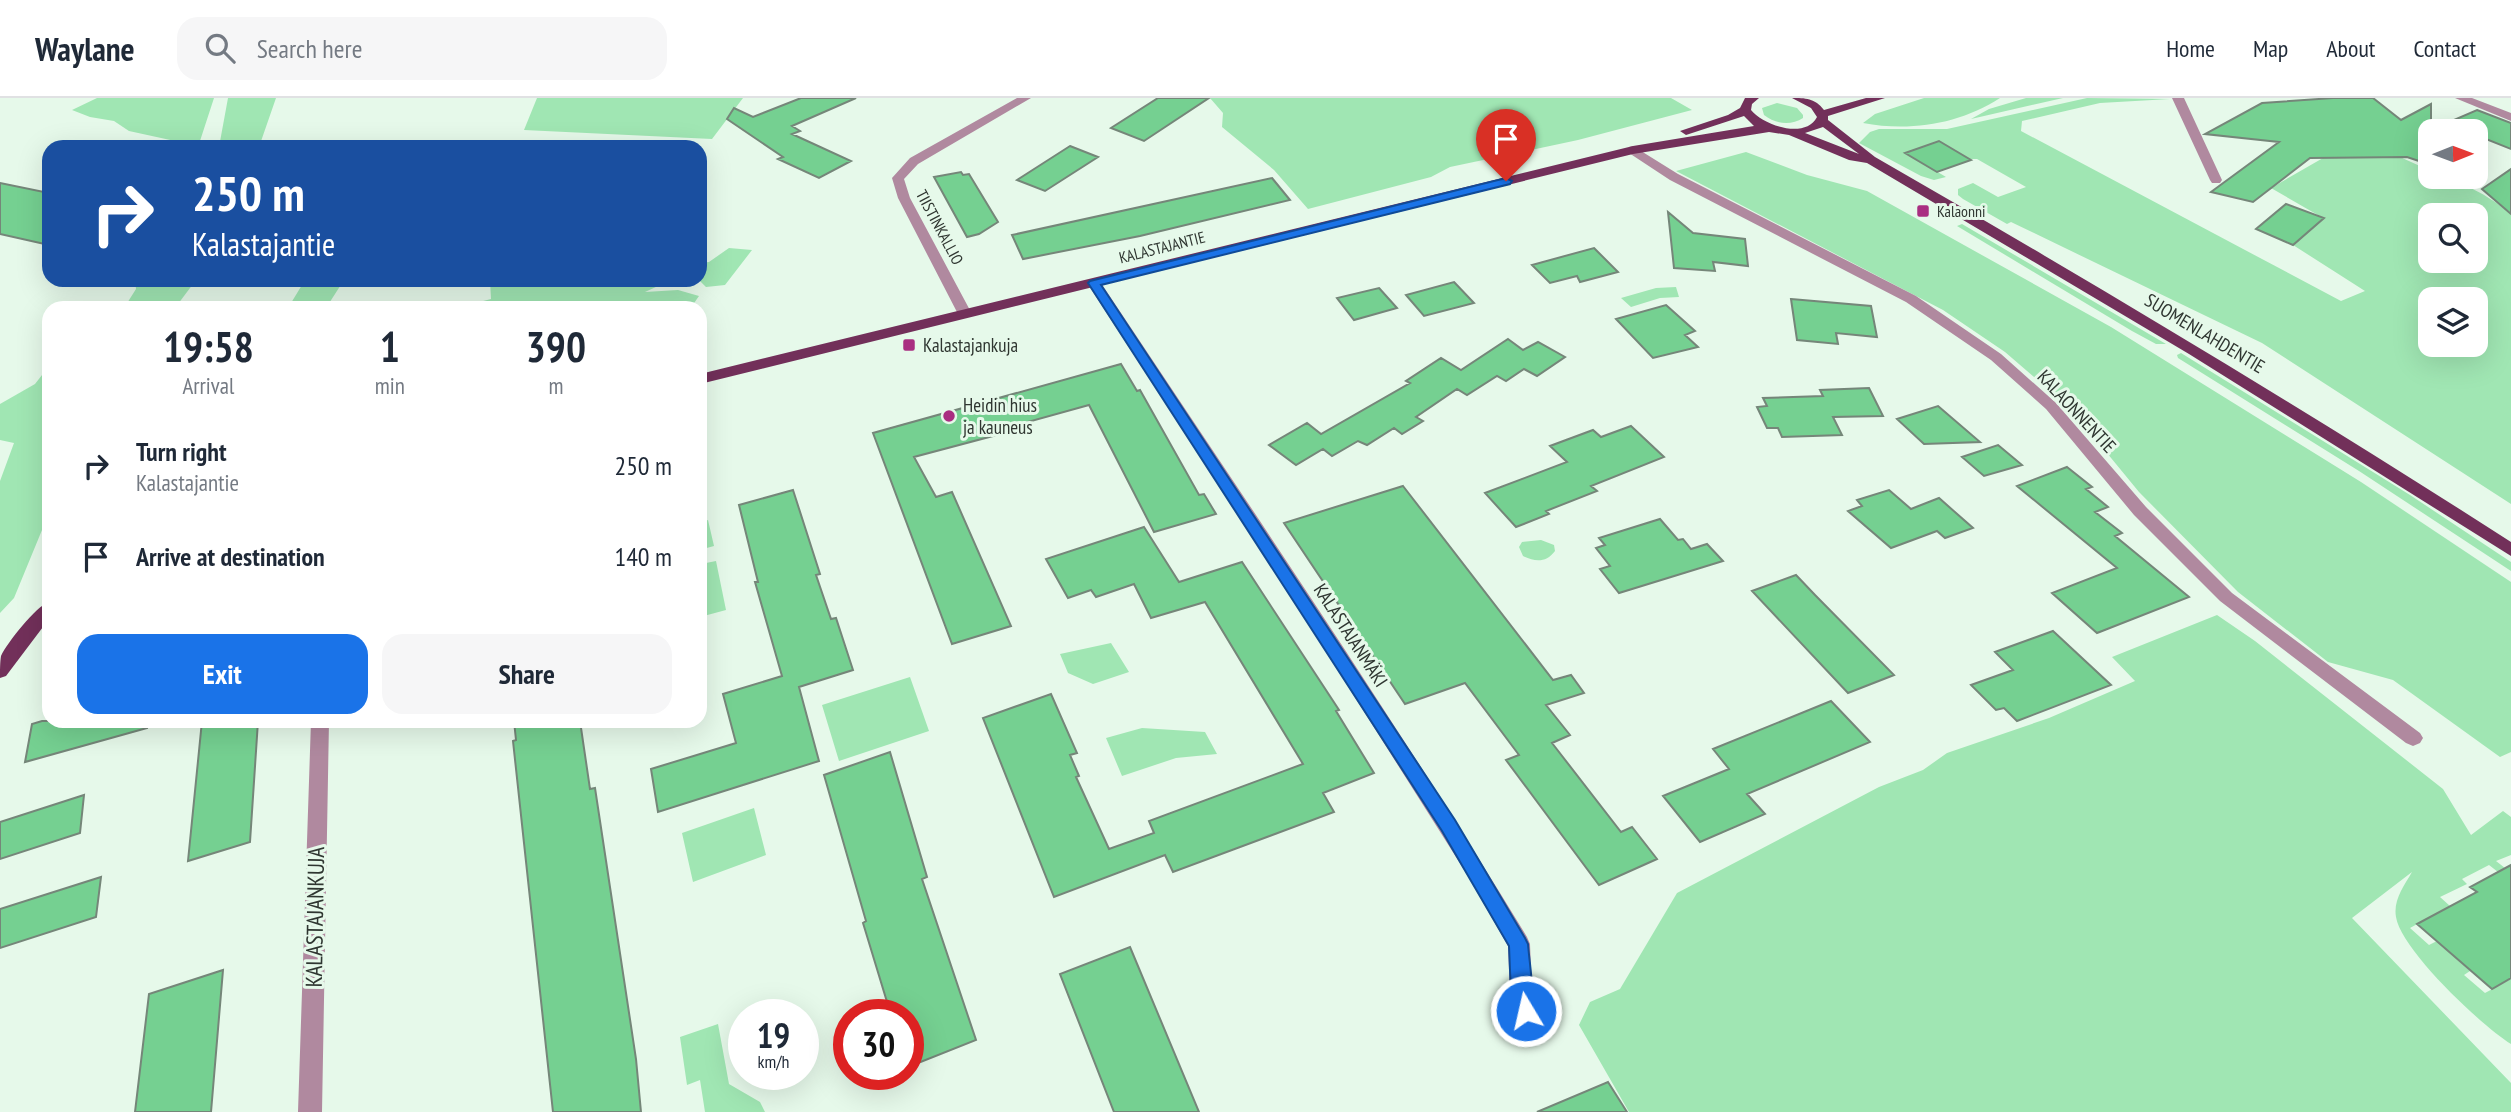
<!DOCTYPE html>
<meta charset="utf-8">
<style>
body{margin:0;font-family:"PT Sans Narrow",sans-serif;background:#f6f6f7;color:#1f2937;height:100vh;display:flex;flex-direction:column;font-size:26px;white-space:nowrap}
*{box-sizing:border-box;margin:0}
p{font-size:23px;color:#747a83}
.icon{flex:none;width:38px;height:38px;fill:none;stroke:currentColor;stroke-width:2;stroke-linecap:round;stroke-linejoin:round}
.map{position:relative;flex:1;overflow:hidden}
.panel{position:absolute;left:42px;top:203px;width:665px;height:427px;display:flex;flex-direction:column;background:#fff;border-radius:21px;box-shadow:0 7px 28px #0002}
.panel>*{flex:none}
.top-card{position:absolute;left:42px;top:42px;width:665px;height:147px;border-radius:21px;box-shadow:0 7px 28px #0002;background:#1a4fa0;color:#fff;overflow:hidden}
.needle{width:46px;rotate:89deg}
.controls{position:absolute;left:2418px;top:21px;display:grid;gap:14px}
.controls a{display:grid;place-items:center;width:70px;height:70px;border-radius:14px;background:#fff;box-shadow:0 7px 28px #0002;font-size:35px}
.speed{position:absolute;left:728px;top:901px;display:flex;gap:14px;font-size:35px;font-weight:700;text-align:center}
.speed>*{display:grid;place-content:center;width:91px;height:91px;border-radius:50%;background:#fff;box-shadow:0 7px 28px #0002;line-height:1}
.speed small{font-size:18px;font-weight:400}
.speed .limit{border:10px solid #d22;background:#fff;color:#111}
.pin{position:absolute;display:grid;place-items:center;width:60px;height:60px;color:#fff;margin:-72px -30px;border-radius:50% 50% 50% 0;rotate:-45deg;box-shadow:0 0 7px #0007}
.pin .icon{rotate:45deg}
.me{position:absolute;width:77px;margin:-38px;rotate:351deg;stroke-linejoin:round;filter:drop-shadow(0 0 5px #0008)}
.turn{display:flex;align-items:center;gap:24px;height:147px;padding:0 35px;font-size:32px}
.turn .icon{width:91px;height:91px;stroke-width:2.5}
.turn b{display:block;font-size:49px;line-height:60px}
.eta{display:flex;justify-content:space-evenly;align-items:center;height:119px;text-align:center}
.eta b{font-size:42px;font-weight:700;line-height:49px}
.button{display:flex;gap:14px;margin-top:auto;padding:14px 35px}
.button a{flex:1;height:80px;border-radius:21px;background:#1a73e8;color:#fff;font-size:28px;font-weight:700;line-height:80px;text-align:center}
.button a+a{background:#f6f6f7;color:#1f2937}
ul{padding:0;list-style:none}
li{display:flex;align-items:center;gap:21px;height:91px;padding:0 35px}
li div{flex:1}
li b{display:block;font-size:26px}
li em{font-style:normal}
header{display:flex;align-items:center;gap:42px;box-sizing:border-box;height:98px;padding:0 35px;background:#fff;border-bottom:2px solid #e0e1e3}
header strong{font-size:33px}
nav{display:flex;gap:38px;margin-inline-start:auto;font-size:24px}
.search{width:490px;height:63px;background:#f6f6f7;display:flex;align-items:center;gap:18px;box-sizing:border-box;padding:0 24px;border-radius:21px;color:#747a83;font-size:26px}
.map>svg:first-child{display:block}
.green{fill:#a0e6b3;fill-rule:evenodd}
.building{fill:#75d091;stroke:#758679;stroke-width:2}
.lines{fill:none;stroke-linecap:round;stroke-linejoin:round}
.minor{fill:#b0899f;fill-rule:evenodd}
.major{fill:#72305a;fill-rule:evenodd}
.route{fill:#1a73e8;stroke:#114b97;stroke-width:2}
.poi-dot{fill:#a92e81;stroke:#e6f9ea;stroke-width:2.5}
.labels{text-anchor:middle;stroke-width:6;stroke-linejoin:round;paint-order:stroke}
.far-poi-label{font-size:16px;fill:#2f3631;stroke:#e6f9ea;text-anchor:start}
.far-street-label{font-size:16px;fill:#2f3631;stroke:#e6f9ea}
.street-label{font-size:19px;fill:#2f3631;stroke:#e6f9ea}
.poi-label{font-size:19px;fill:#2f3631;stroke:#e6f9ea;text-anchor:start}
.near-street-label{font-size:23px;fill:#2f3631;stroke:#e6f9ea}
</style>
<header>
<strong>Waylane</strong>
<div class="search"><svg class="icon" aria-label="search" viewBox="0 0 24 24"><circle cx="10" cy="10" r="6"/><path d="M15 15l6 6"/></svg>Search here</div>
<nav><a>Home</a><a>Map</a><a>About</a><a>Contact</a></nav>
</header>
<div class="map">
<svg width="2511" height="1014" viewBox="0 0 2511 1014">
<rect width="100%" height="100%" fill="#e6f9ea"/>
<!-- green -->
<path class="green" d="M 97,0 L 214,0 L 199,46 L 201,49 L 181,49 L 184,45 L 129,33 L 114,23 L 90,19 L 72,12 Z
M 228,0 L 276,0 L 259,49 L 219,49 Z
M 537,0 L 743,0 L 712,41 L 524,32 Z
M 1210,0 L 1671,0 L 1692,12 L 1578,42 L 1450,69 L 1431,79 L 1308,111 L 1274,72 L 1222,29 L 1223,15 Z
M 1924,0 L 2000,0 C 1960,26 1910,34 1863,25 L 1875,16 Z
M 2026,0 L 2063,0 L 1971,21 L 1989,11 Z
M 2087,0 L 2170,1 L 2100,5 L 2022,23 L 2021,33 L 2341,203 L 2365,193 L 2293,147 L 2323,120 L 2271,90 L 2323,60 L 2400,59 L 2431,73 L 2431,79 C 2457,79 2491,99 2511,116 L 2511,406 L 2262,245 L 2011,124 L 2007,126 L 1963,101 L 1958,97 L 1958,91 L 1973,85 L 1998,99 L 2026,89 L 1977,61 L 1970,61 L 1939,43 L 1906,55 L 1946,79 L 1934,82 L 1921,78 L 1859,45 L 1870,34 L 1879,31 L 1947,31 ZM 2431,117 L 2476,117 L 2476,163 L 2431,163 ZM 2431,201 L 2476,201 L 2476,247 L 2431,247 Z
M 1777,5 L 1797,10 L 1803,17 L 1803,20 C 1791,28 1775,26 1764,17 L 1762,10 Z
M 1746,54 L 1807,77 L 1867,93 L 2111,229 L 2361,384 L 2511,484 L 2511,654 L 2500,659 L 2393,582 L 2328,564 L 2238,494 L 2139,394 L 2070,310 L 2005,254 L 1943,212 L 1676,73 Z
M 1962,126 L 2166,246 L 2156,246 L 2132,233 L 1957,128 Z
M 729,150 L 752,152 L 725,187 L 706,189 L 699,182 L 700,165 L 709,164 Z
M 135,182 L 196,182 L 175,210 L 124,210 L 136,191 Z
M 305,182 L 344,182 L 326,210 L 288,210 Z
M 490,182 L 671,182 L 645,194 L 678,192 L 699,198 L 692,208 L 677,210 L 456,210 L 491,201 Z
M 1676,189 L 1679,199 L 1660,200 L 1631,209 L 1621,200 L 1656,190 Z
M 2181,255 L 2410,397 L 2511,464 L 2511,473 L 2359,373 L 2178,260 L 2177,257 Z
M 49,268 L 49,415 L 14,500 L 0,515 L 0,383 L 14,345 L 0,342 L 0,306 L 35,286 Z
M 708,422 L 714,448 L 703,451 L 706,465 L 716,463 L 726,512 L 700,519 L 700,424 Z
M 1541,442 L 1554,447 L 1555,453 C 1546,465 1535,464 1523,458 L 1519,449 L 1522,444 Z
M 2217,517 L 2255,543 L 2443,691 L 2471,737 L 2503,713 L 2511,719 L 2511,757 L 2496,763 L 2505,770 L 2498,774 L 2489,767 L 2462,781 L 2467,786 L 2440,799 L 2450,808 L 2410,830 L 2429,847 L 2437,843 L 2470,873 L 2464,877 L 2485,895 L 2511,881 L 2511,946 C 2483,929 2401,852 2396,819 C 2393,802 2404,788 2412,774 L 2352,820 L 2511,985 L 2511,1014 L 1629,1014 L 1579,927 L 1590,904 L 1620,891 L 1677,795 L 1879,689 L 1923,672 L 1947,655 L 2049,620 L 2135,583 L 2112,559 Z
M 1111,545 L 1129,574 L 1093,586 L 1068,575 L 1060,556 Z
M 910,579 L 929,633 L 839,663 L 822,607 Z
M 1142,630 L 1205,634 L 1217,656 L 1176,660 L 1122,678 L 1106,640 Z
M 754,710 L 766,757 L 693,784 L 682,735 Z
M 718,926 L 729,986 L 760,1004 L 765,1014 L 705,1014 L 700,982 L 687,987 L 680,939 Z"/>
<!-- building -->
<path class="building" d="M 801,0 L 856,0 L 792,28 L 800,33 L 792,36 L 851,63 L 819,80 L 778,61 L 783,59 L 727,21 L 734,10 L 753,19 Z
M 1158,0 L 1209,0 L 1144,43 L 1111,30 Z
M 2333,0 L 2373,0 L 2401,22 L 2431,6 L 2431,67 L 2407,59 L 2310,60 L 2253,104 L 2211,94 L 2279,44 L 2205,36 L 2262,5 Z
M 2477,12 L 2511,25 L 2511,51 L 2476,37 L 2476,33 L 2467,33 L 2447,25 Z
M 1939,43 L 1971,62 L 1937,74 L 1905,55 Z
M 1070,48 L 1098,59 L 1045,93 L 1017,82 Z
M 2511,71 L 2511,116 L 2482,91 Z
M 961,74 L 963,77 L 969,76 L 998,124 L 979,136 L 967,139 L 934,79 Z
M 1272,80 L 1290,102 L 1140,138 L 1023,161 L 1012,137 Z
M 0,85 L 49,95 L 49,147 L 0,136 Z
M 2286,106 L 2324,120 L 2293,147 L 2256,131 Z
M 1668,114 L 1693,135 L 1745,141 L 1748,168 L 1713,164 L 1715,173 L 1674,170 Z
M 1594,150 L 1618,174 L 1580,184 L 1577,178 L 1550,185 L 1532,167 Z
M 1454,184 L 1474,205 L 1424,218 L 1406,197 Z
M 1379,190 L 1397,210 L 1354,222 L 1337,200 Z
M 1791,201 L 1871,208 L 1877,239 L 1836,235 L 1838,246 L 1797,242 Z
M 1666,207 L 1695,233 L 1685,237 L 1698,249 L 1653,260 L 1616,221 Z
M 1508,241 L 1523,252 L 1538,244 L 1565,259 L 1537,278 L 1524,271 L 1506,283 L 1497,278 L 1467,297 L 1457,291 L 1416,319 L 1423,323 L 1402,336 L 1394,330 L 1367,347 L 1358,343 L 1332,358 L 1323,351 L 1296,367 L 1269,347 L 1307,325 L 1321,336 L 1410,285 L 1406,283 L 1441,260 L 1461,272 Z
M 1121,266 L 1137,293 L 1140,292 L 1199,397 L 1204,396 L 1216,416 L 1154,434 L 1089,307 L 1006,330 L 1008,334 L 914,359 L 936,399 L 952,394 L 1011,528 L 952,546 L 873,335 Z
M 1869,290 L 1883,318 L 1833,319 L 1842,337 L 1782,339 L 1778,330 L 1767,330 L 1757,309 L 1767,308 L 1763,300 L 1823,298 L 1820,292 Z
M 1938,308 L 1980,344 L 1924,346 L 1897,321 Z
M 1631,328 L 1664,359 L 1591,388 L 1597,393 L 1546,413 L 1549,416 L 1516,429 L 1485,395 L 1567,364 L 1550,348 L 1593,332 L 1601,339 Z
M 1998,347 L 2022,367 L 1984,378 L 1962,359 Z
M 2067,369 L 2092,389 L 2086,391 L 2108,409 L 2095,414 L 2122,435 L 2115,438 L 2189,499 L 2097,535 L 2052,495 L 2117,470 L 2017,388 Z
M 1403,388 L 1553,582 L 1571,577 L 1584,595 L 1546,607 L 1570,637 L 1552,645 L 1621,734 L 1632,729 L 1657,761 L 1599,787 L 1506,662 L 1519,657 L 1465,585 L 1405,606 L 1284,425 Z
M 793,392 L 820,476 L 816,477 L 831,521 L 836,520 L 853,572 L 799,589 L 819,663 L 658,714 L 651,671 L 736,645 L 723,596 L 782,578 L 755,484 L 758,484 L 739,407 Z
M 1889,392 L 1911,411 L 1939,400 L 1973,430 L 1945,440 L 1937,433 L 1891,450 L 1848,413 L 1862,408 L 1857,402 Z
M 1660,421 L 1678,442 L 1683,441 L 1691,451 L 1707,446 L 1723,463 L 1619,495 L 1600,471 L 1610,468 L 1596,450 L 1605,447 L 1599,440 Z
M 1144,429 L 1179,484 L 1242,464 L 1339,612 L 1336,613 L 1374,675 L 1323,695 L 1334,714 L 1173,774 L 1165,757 L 1054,799 L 983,620 L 1051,596 L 1077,655 L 1070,657 L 1079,678 L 1076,679 L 1109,751 L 1154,735 L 1149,723 L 1303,666 L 1205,504 L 1151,520 L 1134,486 L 1096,499 L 1091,492 L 1068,500 L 1046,461 Z
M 1796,477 L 1815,497 L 1894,577 L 1848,595 L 1752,493 Z
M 2053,533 L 2111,587 L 2017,623 L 2004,610 L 1996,612 L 1971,587 L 2013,572 L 1995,554 Z
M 1831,603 L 1870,644 L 1747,696 L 1765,716 L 1700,744 L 1663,698 L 1729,671 L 1713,651 Z
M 42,623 L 146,623 L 147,630 L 25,664 L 32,626 Z
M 202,623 L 258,623 L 250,744 L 188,763 Z
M 514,623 L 580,623 L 590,691 L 595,690 L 636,961 L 641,1014 L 553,1014 L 513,643 L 516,642 Z
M 890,654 L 927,779 L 922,781 L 976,942 L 908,969 L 908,917 L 891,917 L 863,825 L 866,823 L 824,677 Z
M 84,697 L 80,735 L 0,761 L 0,724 Z
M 2511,767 L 2511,880 L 2492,891 L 2417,826 L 2477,794 L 2470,789 Z
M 101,779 L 96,819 L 0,850 L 0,811 Z
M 1130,849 L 1199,1014 L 1114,1014 L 1060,876 Z
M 223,872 L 211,1014 L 135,1014 L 149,896 Z
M 1608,984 L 1627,1014 L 1537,1014 Z"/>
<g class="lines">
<!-- minor -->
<path class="minor" d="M 1017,0 L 1031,0 L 918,66 L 904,81 L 910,100 L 972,216 L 965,220 L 958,216 L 898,100 L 892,80 L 910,60 Z
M 2172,0 L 2184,0 L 2222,82 L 2220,85 L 2212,85 L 2210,82 Z
M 2455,0 L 2472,0 L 2511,15 L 2511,23 Z
M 1633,48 L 1678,76 L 1916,198 L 2001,256 L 2056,305 L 2146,409 L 2232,495 L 2420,635 L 2423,640 L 2420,645 L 2413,648 L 2406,645 L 2220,503 L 2134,417 L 2046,311 L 1991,262 L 1906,204 L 1670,82 L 1629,55 L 1629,49 Z
M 1094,181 L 1101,185 C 1245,401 1392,617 1527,839 L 1530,846 L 1532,896 L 1541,930 L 1538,937 L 1530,941 L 1522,937 L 1510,896 L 1508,848 L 1468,778 L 1258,446 L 1087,185 Z
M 311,623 L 329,623 L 322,1014 L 298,1014 Z"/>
<!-- major -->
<path class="major" d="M 1745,0 L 1759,0 L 1752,6 L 1751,12 C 1763,27 1805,42 1817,19 L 1811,10 L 1792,0 C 1805,0 1815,0 1824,12 L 1866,0 L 1885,0 L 1828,18 L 1828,22 L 1875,59 C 2090,183 2303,310 2511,444 L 2511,458 L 2189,256 L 1867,65 L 1849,62 L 1789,37 L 1769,34 L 1633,56 L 700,286 L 700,276 L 1633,48 L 1754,28 L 1744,18 L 1686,37 L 1680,33 L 1728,17 L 1740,10 ZM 1823,29 L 1859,56 L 1805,35 Z
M 49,504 L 49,521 L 6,578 L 0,580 C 0,573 0,564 1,558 C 7,545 36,508 49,504 Z"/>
</g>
<!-- route -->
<path class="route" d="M 1506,80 L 1512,83 L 1510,86 L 1101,187 L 1455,722 L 1525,840 L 1528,846 C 1529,860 1536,912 1533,919 L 1526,922 L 1518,919 L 1511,896 L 1509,848 L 1442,733 L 1088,185 L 1090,183 Z"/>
<!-- markers -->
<g class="poi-dot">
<rect x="1916" y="106" width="14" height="14" rx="3.5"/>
<rect x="902" y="240" width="14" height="14" rx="3.5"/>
<circle cx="949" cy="318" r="7"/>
</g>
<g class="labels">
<!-- far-poi labels -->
<g class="far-poi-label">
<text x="1937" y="119">Kalaonni</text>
</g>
<!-- far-street labels -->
<g class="far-street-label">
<text transform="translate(940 129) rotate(62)" y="6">TIISTINKALLIO</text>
<text transform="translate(1162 149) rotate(-14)" y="6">KALASTAJANTIE</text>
</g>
<!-- street labels -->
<g class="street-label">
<text transform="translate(2205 235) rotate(31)" y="7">SUOMENLAHDENTIE</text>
<text transform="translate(2077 313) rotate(47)" y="7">KALAONNENTIE</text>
<text transform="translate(1351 537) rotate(57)" y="7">KALASTAJANMÄKI</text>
</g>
<!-- poi labels -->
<g class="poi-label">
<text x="923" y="254">Kalastajankuja</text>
<text x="963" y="314">Heidin hius<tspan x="963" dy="22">ja kauneus</tspan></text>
</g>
<!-- near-street labels -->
<g class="near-street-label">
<text transform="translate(315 819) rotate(-89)" y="8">KALASTAJANKUJA</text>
</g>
</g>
</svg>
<div class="controls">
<a><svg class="needle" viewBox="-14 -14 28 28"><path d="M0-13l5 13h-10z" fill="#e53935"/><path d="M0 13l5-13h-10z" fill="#747a83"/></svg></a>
<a><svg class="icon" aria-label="search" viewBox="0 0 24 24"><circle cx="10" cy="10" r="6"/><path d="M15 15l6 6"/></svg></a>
<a><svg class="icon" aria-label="layers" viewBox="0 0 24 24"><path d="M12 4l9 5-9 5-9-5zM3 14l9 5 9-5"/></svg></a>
</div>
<div class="speed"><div>19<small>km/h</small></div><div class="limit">30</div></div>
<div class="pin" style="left:1506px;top:83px;background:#d93025"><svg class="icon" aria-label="arrive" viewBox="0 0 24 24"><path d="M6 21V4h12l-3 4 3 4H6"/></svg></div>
<svg class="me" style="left:1526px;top:913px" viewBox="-20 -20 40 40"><circle r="17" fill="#1a73e8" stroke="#fff" stroke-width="3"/><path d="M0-11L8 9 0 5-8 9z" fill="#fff"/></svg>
<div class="top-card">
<div class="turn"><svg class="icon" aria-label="right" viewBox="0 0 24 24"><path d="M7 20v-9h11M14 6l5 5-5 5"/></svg><div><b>250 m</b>Kalastajantie</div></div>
</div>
<section class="panel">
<div class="eta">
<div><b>19:58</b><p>Arrival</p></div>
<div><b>1</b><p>min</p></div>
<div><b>390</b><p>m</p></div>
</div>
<ul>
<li><svg class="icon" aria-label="right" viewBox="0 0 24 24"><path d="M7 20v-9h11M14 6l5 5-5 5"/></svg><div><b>Turn right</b><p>Kalastajantie</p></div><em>250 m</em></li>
<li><svg class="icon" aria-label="arrive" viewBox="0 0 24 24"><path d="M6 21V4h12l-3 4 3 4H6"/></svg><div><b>Arrive at destination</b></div><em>140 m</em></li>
</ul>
<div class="button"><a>Exit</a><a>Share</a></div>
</section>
</div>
